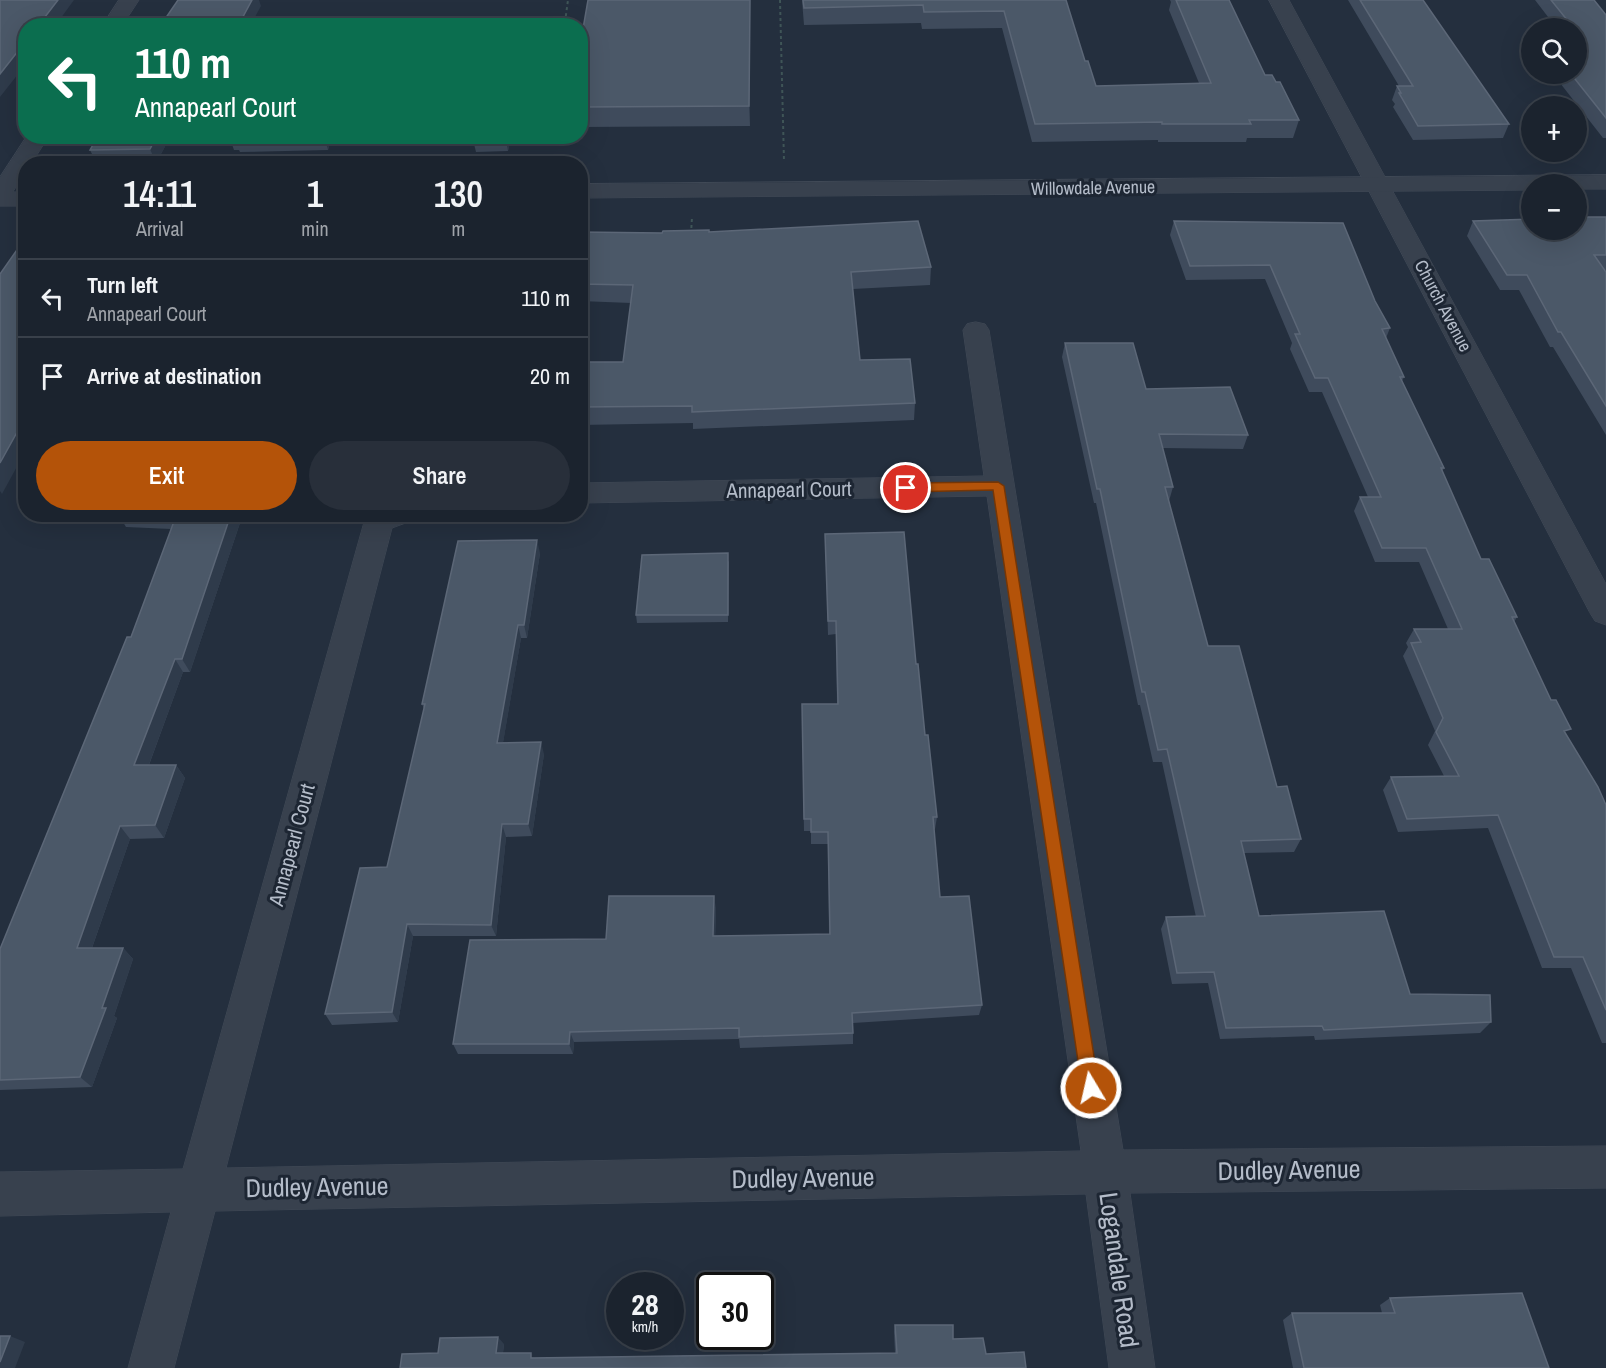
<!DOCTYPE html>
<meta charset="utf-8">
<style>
body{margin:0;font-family:"Archivo Narrow",sans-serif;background:#282f3a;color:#f1f3f6;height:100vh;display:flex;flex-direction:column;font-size:22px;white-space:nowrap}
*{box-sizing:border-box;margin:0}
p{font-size:20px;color:#a0a4aa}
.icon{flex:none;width:33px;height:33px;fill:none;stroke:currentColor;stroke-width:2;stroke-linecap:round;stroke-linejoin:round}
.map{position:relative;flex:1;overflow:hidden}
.side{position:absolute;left:18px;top:156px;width:570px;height:366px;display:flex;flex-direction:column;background:#1b232e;border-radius:24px;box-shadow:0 6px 24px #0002,0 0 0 2px #39404a}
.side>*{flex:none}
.hud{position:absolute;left:18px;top:18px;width:570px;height:126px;border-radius:24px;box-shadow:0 6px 24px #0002,0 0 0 2px #39404a;background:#0b6e4f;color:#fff;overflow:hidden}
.buttons{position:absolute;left:1521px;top:18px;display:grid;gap:12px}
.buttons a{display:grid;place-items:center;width:66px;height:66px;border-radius:50%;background:#1b232e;box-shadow:0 6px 24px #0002,0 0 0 2px #39404a;font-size:30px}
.speed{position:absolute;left:606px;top:1272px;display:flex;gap:12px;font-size:30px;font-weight:700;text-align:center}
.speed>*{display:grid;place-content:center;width:78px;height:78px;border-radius:50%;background:#1b232e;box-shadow:0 6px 24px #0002,0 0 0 2px #39404a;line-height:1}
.speed small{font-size:15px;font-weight:400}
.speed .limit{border:3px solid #111;border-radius:9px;background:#fff;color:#111}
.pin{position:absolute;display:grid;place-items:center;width:51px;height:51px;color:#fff;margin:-26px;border:3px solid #fff;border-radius:50%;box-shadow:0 2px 6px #0007}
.me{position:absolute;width:66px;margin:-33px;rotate:351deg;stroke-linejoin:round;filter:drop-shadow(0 0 4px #0008)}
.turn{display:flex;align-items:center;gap:21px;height:126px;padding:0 18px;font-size:27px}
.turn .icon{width:78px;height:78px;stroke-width:2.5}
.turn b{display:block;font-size:42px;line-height:51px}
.eta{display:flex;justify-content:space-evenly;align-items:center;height:102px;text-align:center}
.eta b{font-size:36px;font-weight:600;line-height:42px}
.cta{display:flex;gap:12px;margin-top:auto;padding:12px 18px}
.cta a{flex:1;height:69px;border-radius:36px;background:#b45309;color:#fff;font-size:24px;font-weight:600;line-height:69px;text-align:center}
.cta a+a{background:#282f3a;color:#f1f3f6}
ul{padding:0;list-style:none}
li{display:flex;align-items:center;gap:18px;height:78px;padding:0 18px;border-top:2px solid #39404a}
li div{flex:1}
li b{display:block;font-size:22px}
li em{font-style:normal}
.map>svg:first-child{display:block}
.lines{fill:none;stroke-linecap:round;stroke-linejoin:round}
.minor-casing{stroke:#414a57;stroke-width:1}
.tertiary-casing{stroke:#414a57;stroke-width:1}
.path{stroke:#3f5557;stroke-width:2;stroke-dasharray:3 3;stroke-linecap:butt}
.minor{fill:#38414e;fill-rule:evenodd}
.tertiary{fill:#38414e;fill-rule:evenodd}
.wall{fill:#3f4b5c}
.shaded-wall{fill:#2f3b4b}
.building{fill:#4b5868;stroke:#5c6777;stroke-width:1.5}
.route{fill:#b45309;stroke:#753606;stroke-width:1.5}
.labels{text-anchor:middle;stroke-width:6;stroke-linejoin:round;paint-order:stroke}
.far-street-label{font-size:18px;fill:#b4bcc9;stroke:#1d2633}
.street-label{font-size:21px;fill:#b4bcc9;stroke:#1d2633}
.near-street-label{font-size:26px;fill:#b4bcc9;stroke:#1d2633}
</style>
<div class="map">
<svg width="1606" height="1368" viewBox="0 0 1606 1368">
<rect width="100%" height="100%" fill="#242f3e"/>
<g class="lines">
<defs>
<path id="minor" d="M 119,0 L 139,0 L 122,26 L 102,26 Z
M 1269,0 L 1289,0 L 1606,584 L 1606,625 L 1595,621 L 1590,613 Z
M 27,136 L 49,136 L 31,164 L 26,164 L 26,172 L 8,199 L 0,201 L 0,177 Z
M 976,322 L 985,324 L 989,330 L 1123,1150 L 1606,1146 L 1606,1188 L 1130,1193 L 1155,1368 L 1109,1368 L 1086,1194 L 215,1211 L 174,1368 L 128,1368 L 171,1212 L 0,1216 L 0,1172 L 183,1169 L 364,522 L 369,514 L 416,514 L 411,521 L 392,528 L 226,1168 L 1081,1151 L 987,496 L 580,503 L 580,483 L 984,476 L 963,330 L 967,324 Z"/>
<path id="tertiary" d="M 1606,175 L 1606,189 L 1576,189 L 1576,184 L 1532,184 L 1532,190 L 580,198 L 580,184 Z
M 0,192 L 26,192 L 26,206 L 0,206 Z"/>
</defs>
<!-- minor casing -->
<use href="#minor" class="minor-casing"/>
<!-- tertiary casing -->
<use href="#tertiary" class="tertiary-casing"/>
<!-- path -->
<path class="path" d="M 780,0 L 784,161
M 565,22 L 568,0
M 691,234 L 692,217"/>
<!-- minor -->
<use href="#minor" class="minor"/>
<!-- tertiary -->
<use href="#tertiary" class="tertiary"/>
</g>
<!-- wall -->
<path class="wall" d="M 802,0 L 1066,0 L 1085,61 L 1096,86 L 1199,83 L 1169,10 L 1171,2 L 1170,0 L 1229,0 L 1265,75 L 1276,82 L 1299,120 L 1293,138 L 1247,138 L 1246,142 L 1158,142 L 1158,140 L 1032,142 L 1002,28 L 922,29 L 921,23 L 804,25 Z
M 1348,0 L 1423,0 L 1509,124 L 1503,138 L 1413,140 L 1393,107 L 1395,104 L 1392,100 L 1397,86 L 1399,86 Z
M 1535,0 L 1594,0 L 1606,15 L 1606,138 L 1603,138 L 1553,74 L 1576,74 L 1576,28 L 1545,28 L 1546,26 L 1555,26 Z
M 750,14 L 750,126 L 580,127 L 580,46 Z
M 98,136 L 194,136 L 191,141 L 168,141 L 156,163 L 97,164 L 90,150 Z
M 229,136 L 337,136 L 335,142 L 330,142 L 328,150 L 240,152 L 239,150 L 234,150 Z
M 472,136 L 511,136 L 508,151 L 476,152 Z
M 1606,217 L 1606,270 L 1605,270 L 1606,272 L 1606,435 L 1553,347 L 1550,347 L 1519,290 L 1500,290 L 1467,236 L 1473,221 Z
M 1174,221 L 1375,301 L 1390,328 L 1386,338 L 1404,377 L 1402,381 L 1444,468 L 1442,472 L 1481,559 L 1517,617 L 1514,622 L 1566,735 L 1606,805 L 1606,1043 L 1602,1043 L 1571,968 L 1542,968 L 1488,828 L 1398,832 L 1383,790 L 1391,777 L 1444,776 L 1428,745 L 1435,731 L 1403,656 L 1408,647 L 1406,643 L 1414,629 L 1448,629 L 1419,562 L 1375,562 L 1354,511 L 1360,497 L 1368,497 L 1322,392 L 1309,392 L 1290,349 L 1292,343 L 1265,279 L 1186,280 L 1170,235 Z
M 580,232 L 662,233 L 709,232 L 931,267 L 930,285 L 853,289 L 860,360 L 915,403 L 914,420 L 693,429 L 693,423 L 580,425 L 580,362 L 623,362 L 631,303 L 580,301 Z
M 1065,343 L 1146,389 L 1248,435 L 1243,449 L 1162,448 L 1173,487 L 1169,501 L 1208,646 L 1277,787 L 1301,839 L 1294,852 L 1244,853 L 1259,916 L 1410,994 L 1491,1022 L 1480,1033 L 1315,1040 L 1314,1036 L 1220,1039 L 1208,983 L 1172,984 L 1161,929 L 1166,917 L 1196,917 L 1162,762 L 1153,762 L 1140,705 L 1138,705 L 1096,503 L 1094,503 L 1062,357 Z
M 118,514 L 243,514 L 190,672 L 183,672 L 149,765 L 176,765 L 185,778 L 164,838 L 130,839 L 92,948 L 123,948 L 133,959 L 114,1016 L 117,1018 L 92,1087 L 0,1090 L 0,949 L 131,637 L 171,529 L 126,527 Z
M 825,534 L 916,664 L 925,735 L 937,817 L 935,829 L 934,829 L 940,897 L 982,1005 L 979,1015 L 853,1023 L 853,1044 L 740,1048 L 739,1039 L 574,1042 L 573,1054 L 458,1054 L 453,1044 L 606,939 L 716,908 L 715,936 L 829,934 L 828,844 L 811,844 L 811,831 L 804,831 L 802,704 L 837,704 L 836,634 L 828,635 Z
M 540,553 L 527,638 L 521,638 L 503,742 L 544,754 L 532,836 L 506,837 L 496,936 L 413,936 L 398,1022 L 332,1025 L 325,1014 L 387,867 L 424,709 L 422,704 Z
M 729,561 L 728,622 L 637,623 L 636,615 Z
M 1390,1298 L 1549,1368 L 1293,1368 L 1283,1320 L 1292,1313 L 1382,1313 L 1380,1305 Z
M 895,1325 L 953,1339 L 986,1354 L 400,1368 L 438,1353 L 504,1344 L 503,1353 L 535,1358 L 895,1353 L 894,1332 Z"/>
<!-- shaded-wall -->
<path class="shaded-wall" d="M 58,0 L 74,0 L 55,26 L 38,26 Z
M 252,0 L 259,0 L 261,6 L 250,26 L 238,26 Z
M 750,0 L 750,126 L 749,106 Z
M 26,41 L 26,64 L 0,97 L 0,74 Z
M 157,136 L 166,136 L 168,141 L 156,163 L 150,149 Z
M 324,136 L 328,136 L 330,142 L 328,150 Z
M 505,136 L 511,136 L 508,151 Z
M 26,416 L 26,450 L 2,494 L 0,491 L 0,463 Z
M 231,514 L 243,514 L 190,672 L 182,659 Z
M 537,540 L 540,553 L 527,638 L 524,625 Z
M 518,625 L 521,638 L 501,755 L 497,743 Z
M 175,659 L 183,672 L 144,778 L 134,765 Z
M 541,742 L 544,754 L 532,836 L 528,824 Z
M 176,765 L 185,778 L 164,838 L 155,825 Z
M 502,824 L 506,837 L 496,936 L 491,925 Z
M 120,826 L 130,839 L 88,959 L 77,948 Z
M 714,896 L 716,908 L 715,948 L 713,936 Z
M 407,924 L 413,936 L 398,1022 L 392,1012 Z
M 123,948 L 133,959 L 114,1016 L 117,1018 L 92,1087 L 80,1077 L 102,1008 Z
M 570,1032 L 574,1042 L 573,1054 L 569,1044 Z
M 10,1336 L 25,1342 L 15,1368 L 0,1368 L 0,1362 Z
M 498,1337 L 504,1344 L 502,1359 L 496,1353 Z"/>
<!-- building -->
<path class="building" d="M 0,0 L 58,0 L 38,26 L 26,26 L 26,41 L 0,74 Z
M 178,0 L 252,0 L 238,26 L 164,26 L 168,19 L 165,19 Z
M 588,0 L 750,0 L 749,106 L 580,107 L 580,46 Z
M 803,0 L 1066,0 L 1085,61 L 1088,61 L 1096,86 L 1211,83 L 1176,0 L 1229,0 L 1265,75 L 1272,75 L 1276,82 L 1280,82 L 1299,120 L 1249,120 L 1251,124 L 1162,124 L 1162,122 L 1035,124 L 1004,11 L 924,12 L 923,5 L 804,8 Z
M 1360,0 L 1423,0 L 1509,124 L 1418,126 L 1399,93 L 1401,93 L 1397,86 L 1413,86 Z
M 1551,0 L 1594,0 L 1606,15 L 1606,118 L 1571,74 L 1576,74 L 1576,28 L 1548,28 L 1546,26 L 1572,26 Z
M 98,136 L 157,136 L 150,149 L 90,150 Z
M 1576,217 L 1606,217 L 1606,255 L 1594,255 L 1606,272 L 1606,406 L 1561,332 L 1558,332 L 1527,275 L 1507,275 L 1473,221 L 1532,219 L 1532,230 L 1576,230 Z
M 918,221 L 931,267 L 851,272 L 860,360 L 910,359 L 915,403 L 692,412 L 692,406 L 580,407 L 580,362 L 623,362 L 633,285 L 580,284 L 580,232 L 662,233 L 663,231 L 709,230 L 709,232 Z
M 1174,221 L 1343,223 L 1375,301 L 1390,328 L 1382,329 L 1404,377 L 1400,377 L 1444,468 L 1441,468 L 1481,559 L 1489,559 L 1517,617 L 1512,617 L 1551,700 L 1556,700 L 1571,729 L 1564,731 L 1598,787 L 1606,805 L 1606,1010 L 1583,957 L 1554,957 L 1498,815 L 1407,819 L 1391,777 L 1459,776 L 1436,732 L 1443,718 L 1411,643 L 1421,642 L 1414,629 L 1462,629 L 1426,548 L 1382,548 L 1360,497 L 1381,497 L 1328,378 L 1315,378 L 1295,334 L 1300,334 L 1270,265 L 1190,266 Z
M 26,237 L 26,416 L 0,463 L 0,274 Z
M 1065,343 L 1133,343 L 1146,389 L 1230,387 L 1248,435 L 1159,434 L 1173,487 L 1165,487 L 1208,646 L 1239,646 L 1277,787 L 1287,786 L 1301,839 L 1241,841 L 1259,916 L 1384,911 L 1410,994 L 1490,995 L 1491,1022 L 1324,1030 L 1322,1026 L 1226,1028 L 1214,972 L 1177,973 L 1166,917 L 1205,916 L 1167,749 L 1158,750 L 1145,692 L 1142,692 L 1100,489 L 1097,489 Z
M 148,514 L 231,514 L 182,659 L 175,659 L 134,765 L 176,765 L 155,825 L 120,826 L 77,948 L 123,948 L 102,1008 L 106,1008 L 80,1077 L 0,1080 L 0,949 L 127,637 L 131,637 L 176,516 Z
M 904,532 L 916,664 L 918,664 L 925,735 L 928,735 L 937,817 L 933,817 L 940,897 L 969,896 L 982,1005 L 852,1013 L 853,1033 L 739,1037 L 739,1028 L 570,1032 L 569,1044 L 453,1044 L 470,940 L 606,939 L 609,896 L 714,896 L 713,936 L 830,934 L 828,832 L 811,832 L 811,819 L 804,819 L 802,704 L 838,704 L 836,621 L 828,621 L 825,534 Z
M 537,540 L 524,625 L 518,625 L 497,743 L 541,742 L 528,824 L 502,824 L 491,925 L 407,924 L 392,1012 L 325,1014 L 360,868 L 387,867 L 425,704 L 422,704 L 458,541 Z
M 728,553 L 728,615 L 636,615 L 642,555 Z
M 1522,1293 L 1549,1368 L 1304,1368 L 1292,1313 L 1395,1313 L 1390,1298 Z
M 895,1325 L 953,1325 L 953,1339 L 983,1338 L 986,1354 L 1024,1352 L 1026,1368 L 400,1368 L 402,1354 L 438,1353 L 440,1338 L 498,1337 L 496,1353 L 531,1353 L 531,1358 L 897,1353 Z
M 0,1336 L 10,1336 L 0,1362 Z"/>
<!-- route -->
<path class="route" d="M 998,482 L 1004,486 L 1099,1088 L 1097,1094 L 1091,1096 L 1085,1094 L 1082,1088 L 993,490 L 906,492 L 900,488 L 906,483 Z"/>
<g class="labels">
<!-- far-street labels -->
<g class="far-street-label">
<text transform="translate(1093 188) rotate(-1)" y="6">Willowdale Avenue</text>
<text transform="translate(1443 306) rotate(62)" y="6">Church Avenue</text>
</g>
<!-- street labels -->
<g class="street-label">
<text transform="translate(789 490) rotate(-1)" y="7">Annapearl Court</text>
<text transform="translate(292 845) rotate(-75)" y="7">Annapearl Court</text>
</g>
<!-- near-street labels -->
<g class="near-street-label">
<text transform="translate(1289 1170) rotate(-1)" y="9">Dudley Avenue</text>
<text transform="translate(803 1178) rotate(-1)" y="9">Dudley Avenue</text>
<text transform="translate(317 1187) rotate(-1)" y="9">Dudley Avenue</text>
<text transform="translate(1119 1270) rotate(82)" y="9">Logandale Road</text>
</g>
</g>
</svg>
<div class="buttons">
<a><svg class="icon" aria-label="search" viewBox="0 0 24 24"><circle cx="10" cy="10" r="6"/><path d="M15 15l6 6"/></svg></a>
<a>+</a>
<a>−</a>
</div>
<div class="speed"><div>28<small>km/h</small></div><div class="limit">30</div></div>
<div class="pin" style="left:906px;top:488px;background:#d93025"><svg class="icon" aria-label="arrive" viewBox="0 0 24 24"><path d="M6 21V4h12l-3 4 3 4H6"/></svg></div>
<svg class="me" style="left:1091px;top:1088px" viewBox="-20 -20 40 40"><circle r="17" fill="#b45309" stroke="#fff" stroke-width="3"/><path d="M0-11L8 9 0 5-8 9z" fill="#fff"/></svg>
<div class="hud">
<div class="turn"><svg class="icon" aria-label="left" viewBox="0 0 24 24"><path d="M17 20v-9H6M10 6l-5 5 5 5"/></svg><div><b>110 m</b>Annapearl Court</div></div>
</div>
<section class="side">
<div class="eta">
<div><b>14:11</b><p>Arrival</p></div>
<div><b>1</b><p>min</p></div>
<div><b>130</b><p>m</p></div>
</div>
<ul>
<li><svg class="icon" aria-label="left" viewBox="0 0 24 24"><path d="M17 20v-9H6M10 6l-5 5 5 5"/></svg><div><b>Turn left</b><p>Annapearl Court</p></div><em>110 m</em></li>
<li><svg class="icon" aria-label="arrive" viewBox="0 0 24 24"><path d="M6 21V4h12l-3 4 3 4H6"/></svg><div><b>Arrive at destination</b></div><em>20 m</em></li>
</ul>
<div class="cta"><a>Exit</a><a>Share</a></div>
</section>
</div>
